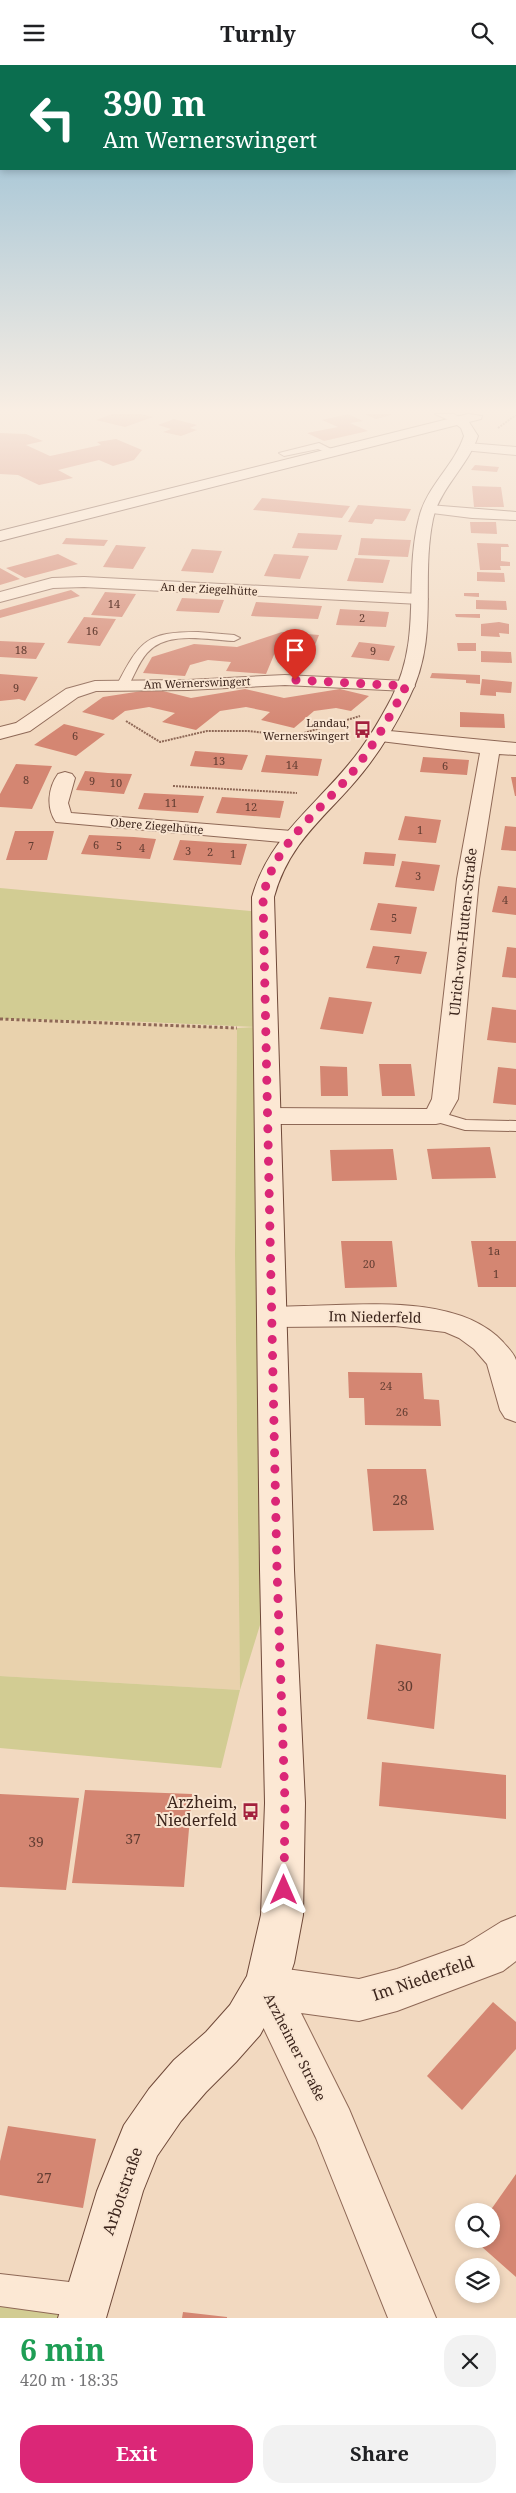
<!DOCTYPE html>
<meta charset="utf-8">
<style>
body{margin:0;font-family:"Noto Serif",serif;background:#f2f2f2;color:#202124;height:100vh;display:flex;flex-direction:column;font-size:19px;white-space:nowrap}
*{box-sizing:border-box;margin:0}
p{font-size:16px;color:#757577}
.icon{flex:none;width:28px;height:28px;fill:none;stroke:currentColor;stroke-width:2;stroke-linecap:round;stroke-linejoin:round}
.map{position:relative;height:2253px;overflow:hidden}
.side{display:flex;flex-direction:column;background:#fff;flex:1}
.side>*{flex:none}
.top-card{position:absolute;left:0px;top:0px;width:516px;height:105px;box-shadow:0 2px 8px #0003;background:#0b6e4f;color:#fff;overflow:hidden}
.fabs{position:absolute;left:455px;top:2138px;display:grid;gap:10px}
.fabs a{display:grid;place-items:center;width:45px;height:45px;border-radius:50%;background:#fff;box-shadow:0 2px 8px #0003;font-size:25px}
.pin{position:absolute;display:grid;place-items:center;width:42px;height:42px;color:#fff;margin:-51px -21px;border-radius:50% 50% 50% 0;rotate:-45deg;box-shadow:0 0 5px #0007}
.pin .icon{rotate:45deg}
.me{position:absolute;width:55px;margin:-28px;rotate:0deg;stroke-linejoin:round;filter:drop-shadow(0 0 4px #0008)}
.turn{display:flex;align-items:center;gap:18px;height:105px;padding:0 20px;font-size:22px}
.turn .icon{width:65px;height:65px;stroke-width:2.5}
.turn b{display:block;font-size:35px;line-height:42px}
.round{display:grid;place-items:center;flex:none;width:52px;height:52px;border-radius:20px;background:#f2f2f2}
.headline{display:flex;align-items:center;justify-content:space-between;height:85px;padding:0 20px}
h1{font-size:30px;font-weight:700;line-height:38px;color:#1e9e55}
.cta{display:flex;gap:10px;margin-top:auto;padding:10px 20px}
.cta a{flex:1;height:58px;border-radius:20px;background:#db2777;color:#fff;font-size:20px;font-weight:700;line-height:58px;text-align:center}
.cta a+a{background:#f2f2f2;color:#202124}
header{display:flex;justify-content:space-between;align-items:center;height:65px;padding:0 20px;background:#fff;font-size:22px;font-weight:700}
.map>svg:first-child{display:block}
.farmland{fill:#e9d2ad}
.green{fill:#d2cc93}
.building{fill:#d48672}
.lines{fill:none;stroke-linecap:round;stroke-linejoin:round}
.lane-casing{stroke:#8e6856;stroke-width:2}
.street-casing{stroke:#8e6856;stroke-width:2}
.secondary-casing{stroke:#6f4939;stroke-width:2}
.path-far1{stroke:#8e6856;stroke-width:2;stroke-dasharray:2 1;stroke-linecap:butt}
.path{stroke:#8e6856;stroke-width:3;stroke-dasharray:3 2.5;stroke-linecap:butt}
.lane{fill:#fce8d4;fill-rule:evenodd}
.street{fill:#fce8d4;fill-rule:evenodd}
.secondary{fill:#fce8d4;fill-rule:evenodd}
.route{stroke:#db2777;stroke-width:9;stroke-dasharray:0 16.2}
.labels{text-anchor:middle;stroke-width:4;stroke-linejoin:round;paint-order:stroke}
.far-street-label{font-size:11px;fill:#3c251c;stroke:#f9e5d1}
.number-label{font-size:11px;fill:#623d32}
.far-poi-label{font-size:11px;fill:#3c251c;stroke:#f9e5d1;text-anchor:end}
.street-label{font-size:14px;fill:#3c251c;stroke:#f9e5d1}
.near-number-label{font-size:14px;fill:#623d32}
.near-poi-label{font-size:16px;fill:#3c251c;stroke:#f9e5d1;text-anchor:end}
.near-street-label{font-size:16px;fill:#3c251c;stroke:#f9e5d1}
</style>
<header><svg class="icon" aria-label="menu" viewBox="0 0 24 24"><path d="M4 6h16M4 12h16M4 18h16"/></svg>Turnly<svg class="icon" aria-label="search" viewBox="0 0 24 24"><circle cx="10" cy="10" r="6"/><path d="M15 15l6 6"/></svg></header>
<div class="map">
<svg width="516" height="2253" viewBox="0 0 516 2253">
<rect width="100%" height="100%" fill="#f2d9c0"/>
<!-- farmland -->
<path class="farmland" d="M 0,954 L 122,956 L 237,963 L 235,1189 L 240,1625 L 0,1611 Z"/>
<!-- green -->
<path class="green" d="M 0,823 L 262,847 L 277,1505 L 240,1625 L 221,1703 L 0,1683 L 0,1611 L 240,1625 L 235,1189 L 237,963 L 255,962 L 122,956 L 0,954 Z
M 0,2235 L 63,2240 L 59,2253 L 0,2253 Z"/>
<!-- building -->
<path class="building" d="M 112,349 L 141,349 L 153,352 L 125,362 L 96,355 Z
M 348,349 L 363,356 L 350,358 L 368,366 L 324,376 L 307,368 L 338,362 L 322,355 Z
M 364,349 L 391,349 L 391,350 L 376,354 Z
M 174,354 L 197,360 L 190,363 L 197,365 L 181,371 L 163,367 L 171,364 L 158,360 Z
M 0,368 L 26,369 L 43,376 L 26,380 L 50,391 L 101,380 L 97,377 L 116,374 L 142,385 L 134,395 L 113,401 L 99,395 L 58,405 L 73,413 L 39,420 L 18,410 L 0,409 Z
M 475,400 L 499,402 L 497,407 L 471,405 Z
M 472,421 L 501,422 L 504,442 L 474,442 Z
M 262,433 L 350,441 L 342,453 L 253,445 Z
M 358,440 L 411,444 L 405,456 L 375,454 L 372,459 L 348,457 Z
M 470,457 L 496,457 L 497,469 L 471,468 Z
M 298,468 L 342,470 L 337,485 L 292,483 Z
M 66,473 L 108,475 L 104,481 L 62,479 Z
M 361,473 L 411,475 L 408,492 L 358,490 Z
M 477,478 L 508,479 L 509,482 L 501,482 L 501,496 L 510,497 L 510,501 L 500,501 L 501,505 L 480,505 Z
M 116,480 L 146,482 L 133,504 L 103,502 Z
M 192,484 L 222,486 L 213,508 L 181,506 Z
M 58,489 L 78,499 L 25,513 L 6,503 Z
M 274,489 L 309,491 L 300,514 L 264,511 Z
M 355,493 L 390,495 L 383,518 L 347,516 Z
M 0,503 L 20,514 L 0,520 Z
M 477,507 L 504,508 L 505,517 L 477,516 Z
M 71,525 L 80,531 L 0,553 L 0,545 Z
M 105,527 L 136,529 L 122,552 L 91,550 Z
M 464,528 L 479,528 L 479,532 L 464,531 Z
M 182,533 L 224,535 L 219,548 L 176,546 Z
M 476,535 L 506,536 L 507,545 L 476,544 Z
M 256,537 L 322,541 L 318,554 L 251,551 Z
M 340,544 L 389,547 L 386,562 L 336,560 Z
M 455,549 L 480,549 L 480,553 L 456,552 Z
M 84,552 L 116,554 L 100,581 L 67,578 Z
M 499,557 L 509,559 L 509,569 L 499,568 L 500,572 L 481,571 L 481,559 Z
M 282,567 L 319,570 L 313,585 L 283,583 L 276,585 L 266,609 L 226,606 L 231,597 L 208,595 L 190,600 L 185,611 L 143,608 L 152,592 L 194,579 L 237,582 Z
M 0,576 L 45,578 L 36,594 L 0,592 Z
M 359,577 L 395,581 L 389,596 L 351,592 Z
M 457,578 L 476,578 L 476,586 L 458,586 Z
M 481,586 L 511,587 L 512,598 L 481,597 Z
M 432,608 L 480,610 L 480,619 L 466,618 L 466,615 L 430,613 Z
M 0,609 L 38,612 L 25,636 L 19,634 L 0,636 Z
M 482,614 L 512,617 L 511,628 L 496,627 L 496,631 L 480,630 Z
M 155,624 L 191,633 L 245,624 L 284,633 L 340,624 L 369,631 L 351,646 L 336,643 L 314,646 L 294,663 L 261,655 L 270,647 L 246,642 L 220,646 L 196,665 L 162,657 L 175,648 L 149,642 L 125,646 L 113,655 L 82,647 L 103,632 Z
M 460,647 L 504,649 L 505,663 L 460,662 Z
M 64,659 L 105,669 L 76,691 L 34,680 Z
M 195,686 L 248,690 L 242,705 L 190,701 Z
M 266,690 L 322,694 L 318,711 L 261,707 Z
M 423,692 L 469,695 L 467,710 L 420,707 Z
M 16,699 L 52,701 L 32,744 L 0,742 L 0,729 Z
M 85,706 L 108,708 L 132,709 L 124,729 L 76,725 Z
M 511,712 L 516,712 L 516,731 L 515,731 Z
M 144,728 L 204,731 L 198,748 L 138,744 Z
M 222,732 L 284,736 L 280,753 L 216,748 Z
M 405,751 L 441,755 L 436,778 L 398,775 Z
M 505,761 L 516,762 L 516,786 L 501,785 Z
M 15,766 L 54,766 L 47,795 L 6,795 Z
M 89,770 L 134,772 L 156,774 L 150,794 L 81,789 Z
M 180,775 L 225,778 L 247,779 L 241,800 L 173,795 Z
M 365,787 L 396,789 L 394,801 L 363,799 Z
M 402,796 L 440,800 L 434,826 L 395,822 Z
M 498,821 L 516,823 L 516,850 L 492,847 Z
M 378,838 L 417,842 L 411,869 L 370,865 Z
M 373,881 L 427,887 L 421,909 L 366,903 Z
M 507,882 L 516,883 L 516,913 L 502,912 Z
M 329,932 L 372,937 L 363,969 L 320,964 Z
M 492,942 L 516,945 L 516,978 L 487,975 Z
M 379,999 L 411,999 L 415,1031 L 382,1031 Z
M 320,1001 L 347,1002 L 348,1031 L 321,1031 Z
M 498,1002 L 516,1004 L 516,1040 L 493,1038 Z
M 490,1082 L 496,1113 L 432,1114 L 427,1084 Z
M 393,1084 L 397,1115 L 332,1116 L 330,1085 Z
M 341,1176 L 392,1176 L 397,1222 L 345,1223 Z
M 471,1176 L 516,1176 L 516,1222 L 478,1222 Z
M 348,1307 L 422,1308 L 424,1334 L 439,1335 L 441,1361 L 365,1360 L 364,1333 L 349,1333 Z
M 367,1404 L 426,1404 L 434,1465 L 373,1466 Z
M 376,1579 L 441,1589 L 434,1664 L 367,1654 Z
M 382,1697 L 506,1710 L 506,1754 L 379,1741 Z
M 85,1725 L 192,1729 L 184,1822 L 72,1818 Z
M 0,1729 L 79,1733 L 66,1825 L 0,1822 Z
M 493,1937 L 516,1957 L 516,1984 L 462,2045 L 427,2011 Z
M 8,2061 L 96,2074 L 83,2143 L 0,2130 L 0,2096 Z
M 516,2109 L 516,2212 L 473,2174 L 491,2174 L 490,2146 Z
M 183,2247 L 227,2252 L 227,2253 L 182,2253 Z"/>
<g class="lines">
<defs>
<path id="lane" d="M 319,378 L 337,387 L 332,390 L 318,384 L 284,391 L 279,388 Z
M 198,567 L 234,570 L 240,573 L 234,576 C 207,575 167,565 147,588 C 138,598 134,612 127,623 L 123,624 L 117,620 C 140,576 146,567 198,567 Z
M 436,1046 L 466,1055 L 516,1056 L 516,1066 L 465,1065 L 430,1055 L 427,1051 L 430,1047 Z
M 0,2209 L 87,2219 L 99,2224 L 104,2236 L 99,2248 L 87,2253 L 0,2241 Z"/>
<path id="street" d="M 435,349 L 454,349 L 466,356 L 460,360 Z
M 468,378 L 516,382 L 516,390 L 463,385 L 461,382 L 463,379 Z
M 429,440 L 516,447 L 516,455 L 472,453 L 424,447 L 422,444 Z
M 84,512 L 420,529 L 428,534 L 420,539 L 84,522 L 53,523 L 0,537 L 0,527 L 52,513 Z
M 285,610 L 406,616 L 412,617 L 415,621 L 412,625 L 406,626 L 285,620 L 188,625 L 96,626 L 78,632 L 30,666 L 0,674 L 0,662 L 16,658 L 66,624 L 95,616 L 188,615 Z
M 379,665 L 516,678 L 516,690 L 499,689 L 479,814 L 458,1034 L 445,1057 L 436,1059 L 268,1059 L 259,1057 L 255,1051 L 259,1045 L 268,1043 L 424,1044 L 427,1044 L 432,1034 L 457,814 L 480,688 L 372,675 L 370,671 L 372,667 Z
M 65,707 L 72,709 L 75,713 L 68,738 L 71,748 L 292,766 L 299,768 L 302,772 L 299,776 L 292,778 L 56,757 C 46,743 48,723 58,709 Z
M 304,1241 C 364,1240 459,1229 503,1277 C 507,1282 514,1288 516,1295 C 516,1309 516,1341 516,1357 L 505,1353 L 500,1345 L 487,1299 L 474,1284 L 459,1273 L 445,1267 L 395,1261 L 273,1262 L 262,1259 L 258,1252 L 262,1245 L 273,1242 Z
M 516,1851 L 516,1896 L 503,1906 L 397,1946 L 359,1956 L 301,1948 L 349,2044 L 436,2253 L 388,2253 L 316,2073 L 244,1922 L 250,1907 L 265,1901 L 359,1914 L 397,1904 L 464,1880 L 501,1857 Z"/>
<path id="secondary" d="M 468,349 L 482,351 L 481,354 L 469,357 L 478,371 C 468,401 440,423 433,454 C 420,517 440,571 409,633 C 396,659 381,685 363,707 C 328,751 290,774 274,832 L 294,1505 L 305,1738 L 303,1850 L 294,1898 L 286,1922 L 260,1970 L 236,1997 L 206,2027 L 181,2056 L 157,2091 L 143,2126 L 106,2253 L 58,2253 L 97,2126 L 124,2060 L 149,2024 L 174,1995 L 206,1967 L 230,1940 L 247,1911 L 261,1850 L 265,1738 L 260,1505 L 252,832 C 269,773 312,744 349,699 C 366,679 380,655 392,632 C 423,570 403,515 419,453 C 426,422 454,401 464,371 L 461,363 L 457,360 L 0,476 L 0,466 Z"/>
</defs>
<!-- lane casing -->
<use href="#lane" class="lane-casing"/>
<!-- street casing -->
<use href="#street" class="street-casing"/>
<!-- secondary casing -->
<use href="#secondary" class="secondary-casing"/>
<!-- path-far1 -->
<path class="path-far1" d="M 498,363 L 516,350
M 126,656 L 160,677 L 207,666 L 248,666 L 294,671 L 360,651
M 173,721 L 297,728"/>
<!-- path -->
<path class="path" d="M 0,954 L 237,963"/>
<!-- lane -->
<use href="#lane" class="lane"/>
<!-- street -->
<use href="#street" class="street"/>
<!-- secondary -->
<use href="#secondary" class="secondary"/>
</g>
<!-- sky -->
<linearGradient id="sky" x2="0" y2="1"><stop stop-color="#8dbad3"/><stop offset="0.52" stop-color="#f9eee3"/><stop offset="1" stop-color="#f9eee3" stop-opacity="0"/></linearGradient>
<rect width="516" height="665" fill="url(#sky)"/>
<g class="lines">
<!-- route -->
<path class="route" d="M 284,1825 L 285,1738 L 277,1505 L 263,832 C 274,775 326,743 358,700 C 377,675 392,648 406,621 L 295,615"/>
</g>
<!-- icons -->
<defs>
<symbol id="bus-bare" viewBox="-9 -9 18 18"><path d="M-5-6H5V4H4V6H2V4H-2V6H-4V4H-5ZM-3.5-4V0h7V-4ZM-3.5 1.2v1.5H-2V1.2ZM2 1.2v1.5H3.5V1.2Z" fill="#a3203d" stroke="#f9e5d1" stroke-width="2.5" paint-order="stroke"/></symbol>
</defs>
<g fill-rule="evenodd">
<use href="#bus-bare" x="350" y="652" width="25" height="25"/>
<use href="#bus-bare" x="238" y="1734" width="25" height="25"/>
</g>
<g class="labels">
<!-- far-street labels -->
<g class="far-street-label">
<text transform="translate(209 524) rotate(3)" y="4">An der Ziegelhütte</text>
<text transform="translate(197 618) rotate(-2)" y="4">Am Wernerswingert</text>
<text transform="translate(157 761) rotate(5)" y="4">Obere Ziegelhütte</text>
</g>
<!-- number labels -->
<g class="number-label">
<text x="114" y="543">14</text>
<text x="362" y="557">2</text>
<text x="92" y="570">16</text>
<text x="21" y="589">18</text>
<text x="373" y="590">9</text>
<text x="16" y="627">9</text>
<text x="75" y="675">6</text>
<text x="219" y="700">13</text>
<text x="292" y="704">14</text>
<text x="445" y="705">6</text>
<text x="26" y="719">8</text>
<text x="92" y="720">9</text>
<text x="116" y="722">10</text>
<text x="171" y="742">11</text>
<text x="251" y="746">12</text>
<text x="420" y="769">1</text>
<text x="96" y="784">6</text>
<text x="31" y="785">7</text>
<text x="119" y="785">5</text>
<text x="142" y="787">4</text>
<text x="188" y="790">3</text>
<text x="210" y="791">2</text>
<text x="233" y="793">1</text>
<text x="418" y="815">3</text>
<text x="505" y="839">4</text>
<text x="394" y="857">5</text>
<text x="397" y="899">7</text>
<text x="494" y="1190">1a</text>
<text x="369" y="1203">20</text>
<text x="496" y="1213">1</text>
<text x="386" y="1325">24</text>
<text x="402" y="1351">26</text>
</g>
<!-- far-poi labels -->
<g class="far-poi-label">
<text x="349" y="662">Landau,<tspan x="349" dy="13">Wernerswingert</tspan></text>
</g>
<!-- street labels -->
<g class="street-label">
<text transform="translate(463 867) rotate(-84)" y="5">Ulrich-von-Hutten-Straße</text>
<text transform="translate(375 1252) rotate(1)" y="5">Im Niederfeld</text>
<text transform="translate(295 1982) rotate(63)" y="5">Arzheimer Straße</text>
</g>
<!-- near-number labels -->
<g class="near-number-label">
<text x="400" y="1440">28</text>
<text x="405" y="1626">30</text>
<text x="133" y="1779">37</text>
<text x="36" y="1782">39</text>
<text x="44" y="2118">27</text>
</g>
<!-- near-poi labels -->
<g class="near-poi-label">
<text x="237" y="1743">Arzheim,<tspan x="237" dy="18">Niederfeld</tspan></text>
</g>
<!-- near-street labels -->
<g class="near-street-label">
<text transform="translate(423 1913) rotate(-19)" y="6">Im Niederfeld</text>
<text transform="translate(122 2126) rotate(-71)" y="6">Arbotstraße</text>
</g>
</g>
</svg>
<div class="fabs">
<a><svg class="icon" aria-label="search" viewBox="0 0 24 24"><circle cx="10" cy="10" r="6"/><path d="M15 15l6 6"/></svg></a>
<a><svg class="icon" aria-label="layers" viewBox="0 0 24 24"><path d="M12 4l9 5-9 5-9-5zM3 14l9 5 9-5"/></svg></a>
</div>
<div class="pin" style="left:295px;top:615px;background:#d93025"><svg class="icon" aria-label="arrive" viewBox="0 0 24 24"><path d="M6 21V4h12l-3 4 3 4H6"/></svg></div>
<svg class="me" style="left:284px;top:1825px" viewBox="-20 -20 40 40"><path d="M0-17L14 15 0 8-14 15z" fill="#db2777" stroke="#fff" stroke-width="4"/></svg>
<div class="top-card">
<div class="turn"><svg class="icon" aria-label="left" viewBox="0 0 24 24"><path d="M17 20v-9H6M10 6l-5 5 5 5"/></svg><div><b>390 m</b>Am Wernerswingert</div></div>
</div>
</div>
<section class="side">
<div class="headline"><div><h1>6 min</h1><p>420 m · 18:35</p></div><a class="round"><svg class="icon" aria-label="close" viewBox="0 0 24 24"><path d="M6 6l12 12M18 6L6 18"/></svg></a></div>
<div class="cta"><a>Exit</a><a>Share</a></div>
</section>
